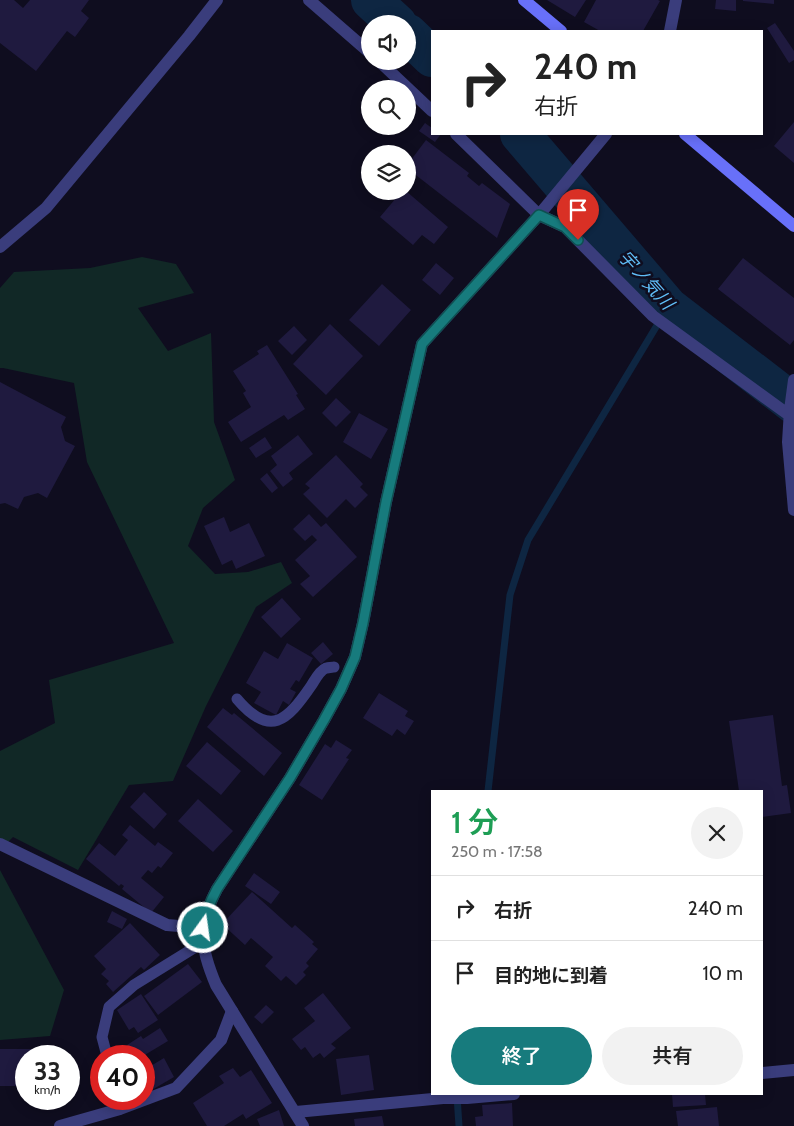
<!DOCTYPE html>
<html lang="ja">
<meta charset="utf-8">
<style>
body{margin:0;font-family:Cabin,"Noto Sans JP",sans-serif;background:#f2f2f2;color:#222;height:100vh;display:flex;flex-direction:column;font-size:19px;white-space:nowrap}
*{box-sizing:border-box;margin:0}
p{font-size:16px;color:#767676}
.icon{flex:none;width:28px;height:28px;fill:none;stroke:currentColor;stroke-width:2;stroke-linecap:round;stroke-linejoin:round}
.map{position:relative;flex:1;overflow:hidden}
.drawer{position:absolute;left:431px;top:790px;width:332px;height:305px;display:flex;flex-direction:column;background:#fff;border-radius:0px;box-shadow:0 2px 12px #0003}
.drawer>*{flex:none}
.guide{position:absolute;left:431px;top:30px;width:332px;height:105px;border-radius:0px;box-shadow:0 2px 12px #0003;background:#fff;color:#222;overflow:hidden}
.fabs{position:absolute;left:361px;top:15px;display:grid;gap:10px}
.fabs a{display:grid;place-items:center;width:55px;height:55px;border-radius:50%;background:#fff;box-shadow:0 2px 12px #0003;font-size:25px}
.speed{position:absolute;left:15px;top:1045px;display:flex;gap:10px;font-size:25px;font-weight:700;text-align:center}
.speed>*{display:grid;place-content:center;width:65px;height:65px;border-radius:50%;background:#fff;box-shadow:0 2px 12px #0003;line-height:1}
.speed small{font-size:12px;font-weight:400}
.speed .limit{border:8px solid #d22;background:#fff;color:#111}
.pin{position:absolute;display:grid;place-items:center;width:42px;height:42px;color:#fff;margin:-51px -21px;border-radius:50% 50% 50% 0;rotate:-45deg;box-shadow:0 0 5px #0007}
.pin .icon{rotate:45deg}
.me{position:absolute;width:55px;margin:-28px;rotate:14deg;stroke-linejoin:round;filter:drop-shadow(0 0 4px #0008)}
.turn{display:flex;align-items:center;gap:18px;height:105px;padding:0 20px;font-size:22px}
.turn .icon{width:65px;height:65px;stroke-width:2.5}
.turn b{display:block;font-size:35px;line-height:42px}
.round{display:grid;place-items:center;flex:none;width:52px;height:52px;border-radius:26px;background:#f2f2f2}
.summary{display:flex;align-items:center;justify-content:space-between;height:85px;padding:0 20px}
h1{font-size:30px;font-weight:600;line-height:38px;color:#1e9e55}
.cta{display:flex;gap:10px;margin-top:auto;padding:10px 20px}
.cta a{flex:1;height:58px;border-radius:30px;background:#177b7d;color:#fff;font-size:20px;font-weight:600;line-height:58px;text-align:center}
.cta a+a{background:#f2f2f2;color:#222}
ul{padding:0;list-style:none}
li{display:flex;align-items:center;gap:15px;height:65px;padding:0 20px;border-top:1px solid #e0e0e0}
li div{flex:1}
li b{display:block;font-size:19px}
li em{font-style:normal}
.map>svg:first-child{display:block}
.green{fill:#112826}
.lines{fill:none;stroke-linecap:round;stroke-linejoin:round}
.stream{stroke:#0e2642;stroke-width:7}
.river{stroke:#0e2642;stroke-width:40}
.building{fill:#1f1a3f}
.service{stroke:#3a3d7c;stroke-width:11}
.minor{stroke:#3a3d7c;stroke-width:12}
.tertiary{stroke:#3a3d7c;stroke-width:12}
.secondary{stroke:#6870f9;stroke-width:12}
.route-casing{stroke:#0f5051;stroke-width:12}
.route{stroke:#177b7d;stroke-width:9}
.labels{text-anchor:middle;stroke-width:5;stroke-linejoin:round;paint-order:stroke}
.water-label{font-size:18px;font-style:italic;fill:#60bef8;stroke:#0f0d1f}
</style>
<div class="map">
<svg width="794" height="1126" viewBox="0 0 794 1126">
<rect width="100%" height="100%" fill="#0f0d1f"/>
<!-- green -->
<path class="green" d="M 142,257 L 176,264 L 194,293 L 138,308 L 168,351 L 211,333 L 214,422 L 235,480 L 203,508 L 188,546 L 215,574 L 248,572 L 281,562 L 292,583 L 256,607 L 206,706 L 173,781 L 129,785 L 78,870 L 13,837 L 0,850 L 0,751 L 55,723 L 49,680 L 174,643 L 87,462 L 74,383 L 3,368 L 0,368 L 0,288 L 14,272 L 90,268 Z
M 0,870 L 64,990 L 50,1036 L 0,1040 Z"/>
<g class="lines">
<!-- stream -->
<path class="stream" d="M 488,791 L 510,595 L 528,540 L 668,307
M 457,1096 L 459,1126"/>
<!-- river -->
<path class="river" d="M 371,0 L 397,24
M 408,34 L 432,57
M 520,134 L 668,307 L 794,404"/>
</g>
<!-- building -->
<path class="building" d="M 0,0 L 14,0 L 23,8 L 30,0 L 89,0 L 81,11 L 89,18 L 75,37 L 67,31 L 36,71 L 0,43 Z
M 547,0 L 586,0 L 575,17 Z
M 596,0 L 658,0 L 660,1 L 643,31 L 600,31 L 584,22 Z
M 716,0 L 736,0 L 736,11 L 715,9 Z
M 743,0 L 774,0 L 774,4 L 743,1 Z
M 775,23 L 794,51 L 794,60 L 789,63 L 767,28 Z
M 794,122 L 794,163 L 774,146 Z
M 425,123 L 432,128 L 432,134 L 441,134 L 435,142 L 419,131 Z
M 426,140 L 469,173 L 467,176 L 479,186 L 482,183 L 510,204 L 497,238 L 408,169 L 408,164 Z
M 402,191 L 406,191 L 448,227 L 434,244 L 422,235 L 413,245 L 380,217 Z
M 743,258 L 794,298 L 794,340 L 790,345 L 718,289 Z
M 436,263 L 454,278 L 440,295 L 422,280 Z
M 382,284 L 411,310 L 379,346 L 349,320 Z
M 330,324 L 363,356 L 326,395 L 293,364 Z
M 294,326 L 307,340 L 292,355 L 278,341 Z
M 267,345 L 298,394 L 296,395 L 305,409 L 288,420 L 284,415 L 241,442 L 228,422 L 251,407 L 243,393 L 246,391 L 233,371 L 259,354 L 257,351 Z
M 0,382 L 66,417 L 61,427 L 65,441 L 75,446 L 47,498 L 38,493 L 24,497 L 18,509 L 5,503 L 0,504 Z
M 336,398 L 351,412 L 336,427 L 322,413 Z
M 359,413 L 388,429 L 371,459 L 343,442 Z
M 298,435 L 313,454 L 289,473 L 293,479 L 283,487 L 270,471 L 277,465 L 271,456 Z
M 265,437 L 272,448 L 256,458 L 249,448 Z
M 336,455 L 363,484 L 360,487 L 368,495 L 355,508 L 346,499 L 327,518 L 303,494 L 310,488 L 305,484 Z
M 267,473 L 278,488 L 272,493 L 260,479 Z
M 309,514 L 321,527 L 326,523 L 357,557 L 313,597 L 300,584 L 310,576 L 295,560 L 317,540 L 312,535 L 305,541 L 293,529 Z
M 224,517 L 230,532 L 249,523 L 265,556 L 236,569 L 232,560 L 222,565 L 204,526 Z
M 282,598 L 301,619 L 281,638 L 261,617 Z
M 323,642 L 333,654 L 321,664 L 311,653 Z
M 287,643 L 313,658 L 299,682 L 296,680 L 290,689 L 296,692 L 289,705 L 283,701 L 276,715 L 254,703 L 261,692 L 246,683 L 264,651 L 278,659 Z
M 379,693 L 408,711 L 405,716 L 414,721 L 405,735 L 397,729 L 392,736 L 363,718 Z
M 223,708 L 232,715 L 234,713 L 282,753 L 264,776 L 207,727 Z
M 773,715 L 782,786 L 787,785 L 791,813 L 762,817 L 762,791 L 739,791 L 729,721 Z
M 336,740 L 352,750 L 346,758 L 349,759 L 322,800 L 299,785 L 325,744 L 331,748 Z
M 207,742 L 241,771 L 221,795 L 186,766 Z
M 144,792 L 167,814 L 154,829 L 130,807 Z
M 198,799 L 233,831 L 213,852 L 178,821 Z
M 130,825 L 155,846 L 158,842 L 173,853 L 161,868 L 158,866 L 152,873 L 148,870 L 141,878 L 164,897 L 151,913 L 122,889 L 124,886 L 121,884 L 119,886 L 86,859 L 99,843 L 115,856 L 128,840 L 122,835 Z
M 254,873 L 280,892 L 271,904 L 245,886 Z
M 252,892 L 292,928 L 295,925 L 314,942 L 312,944 L 318,949 L 306,963 L 309,966 L 303,972 L 306,975 L 296,985 L 286,976 L 281,981 L 265,966 L 273,957 L 251,938 L 245,945 L 222,924 Z
M 112,911 L 127,919 L 122,929 L 107,922 Z
M 130,923 L 160,955 L 144,970 L 141,967 L 113,992 L 106,984 L 109,981 L 101,974 L 106,969 L 94,956 Z
M 188,964 L 202,982 L 158,1015 L 144,996 Z
M 323,993 L 351,1028 L 331,1044 L 336,1048 L 324,1058 L 320,1053 L 313,1058 L 305,1047 L 301,1050 L 292,1039 L 315,1021 L 304,1008 Z
M 141,994 L 158,1020 L 138,1033 L 134,1027 L 129,1030 L 117,1010 Z
M 266,1005 L 274,1012 L 262,1024 L 254,1017 Z
M 160,1028 L 168,1041 L 143,1056 L 134,1056 L 127,1045 L 141,1036 L 143,1039 Z
M 0,1049 L 44,1049 L 44,1056 L 26,1056 L 26,1086 L 0,1086 Z
M 369,1055 L 374,1090 L 341,1095 L 336,1059 Z
M 164,1058 L 174,1077 L 145,1094 L 144,1070 Z
M 233,1068 L 240,1077 L 251,1070 L 272,1103 L 246,1119 L 243,1114 L 224,1126 L 207,1126 L 193,1103 L 224,1083 L 219,1076 Z
M 672,1094 L 705,1094 L 706,1105 L 673,1107 Z
M 512,1103 L 513,1126 L 476,1126 L 475,1117 L 483,1116 L 482,1105 Z
M 717,1107 L 719,1126 L 678,1126 L 676,1111 Z
M 279,1110 L 284,1126 L 260,1126 L 257,1119 Z
M 382,1116 L 384,1126 L 355,1126 L 354,1119 Z"/>
<g class="lines">
<!-- service -->
<path class="service" d="M 237,699 C 270,738 287,721 311,686 C 315,680 319,671 326,668 C 327,668 333,667 334,667
M 107,1056 L 102,1037 L 109,1007 L 134,985 L 202,943
M 117,1099 L 120,1109"/>
<!-- minor -->
<path class="minor" d="M 309,0 L 370,53
M 670,31 L 676,0
M 379,61 L 432,111
M 456,134 L 539,215 L 565,227 L 653,316 L 789,415
M 794,380 L 790,410 L 788,442 L 794,510
M 0,844 L 167,925 L 203,928
M 762,1073 L 794,1070
M 296,1112 L 443,1098 L 467,1098 L 514,1094
M 60,1126 L 120,1109 L 176,1088 L 221,1040 L 232,1011"/>
<!-- tertiary -->
<path class="tertiary" d="M 0,247 L 46,208 L 189,36 L 217,0
M 303,1126 L 216,985 C 200,947 197,927 217,889 L 290,778 L 324,720 L 341,689 L 355,657 L 363,623 L 386,502 L 422,344 L 539,215 L 606,134"/>
<!-- secondary -->
<path class="secondary" d="M 524,0 L 561,31
M 685,134 L 794,226"/>
</g>
<g class="lines">
<defs>
<path id="route" d="M 203,928 C 205,913 210,902 217,889 L 290,778 L 324,720 L 341,689 L 355,657 L 363,623 L 386,502 L 422,344 L 539,215 L 565,227 L 578,240"/>
</defs>
<!-- route casing -->
<use href="#route" class="route-casing"/>
<!-- route -->
<use href="#route" class="route"/>
</g>
<g class="labels">
<!-- water labels -->
<g class="water-label">
<text transform="translate(646 280) rotate(48)" y="6">宇ノ気川</text>
</g>
</g>
</svg>
<div class="fabs">
<a><svg class="icon" aria-label="sound" viewBox="0 0 24 24"><path d="M4 9h4l5-4v14l-5-4H4zM17 9q2 3 0 6"/></svg></a>
<a><svg class="icon" aria-label="search" viewBox="0 0 24 24"><circle cx="10" cy="10" r="6"/><path d="M15 15l6 6"/></svg></a>
<a><svg class="icon" aria-label="layers" viewBox="0 0 24 24"><path d="M12 4l9 5-9 5-9-5zM3 14l9 5 9-5"/></svg></a>
</div>
<div class="speed"><div>33<small>km/h</small></div><div class="limit">40</div></div>
<div class="pin" style="left:578px;top:240px;background:#d93025"><svg class="icon" aria-label="arrive" viewBox="0 0 24 24"><path d="M6 21V4h12l-3 4 3 4H6"/></svg></div>
<svg class="me" style="left:203px;top:928px" viewBox="-20 -20 40 40"><circle r="17" fill="#177b7d" stroke="#fff" stroke-width="3"/><path d="M0-11L8 9 0 5-8 9z" fill="#fff"/></svg>
<div class="guide">
<div class="turn"><svg class="icon" aria-label="right" viewBox="0 0 24 24"><path d="M7 20v-9h11M14 6l5 5-5 5"/></svg><div><b>240 m</b>右折</div></div>
</div>
<section class="drawer">
<div class="summary"><div><h1>1 分</h1><p>250 m · 17:58</p></div><a class="round"><svg class="icon" aria-label="close" viewBox="0 0 24 24"><path d="M6 6l12 12M18 6L6 18"/></svg></a></div>
<ul>
<li><svg class="icon" aria-label="right" viewBox="0 0 24 24"><path d="M7 20v-9h11M14 6l5 5-5 5"/></svg><div><b>右折</b></div><em>240 m</em></li>
<li><svg class="icon" aria-label="arrive" viewBox="0 0 24 24"><path d="M6 21V4h12l-3 4 3 4H6"/></svg><div><b>目的地に到着</b></div><em>10 m</em></li>
</ul>
<div class="cta"><a>終了</a><a>共有</a></div>
</section>
</div>
